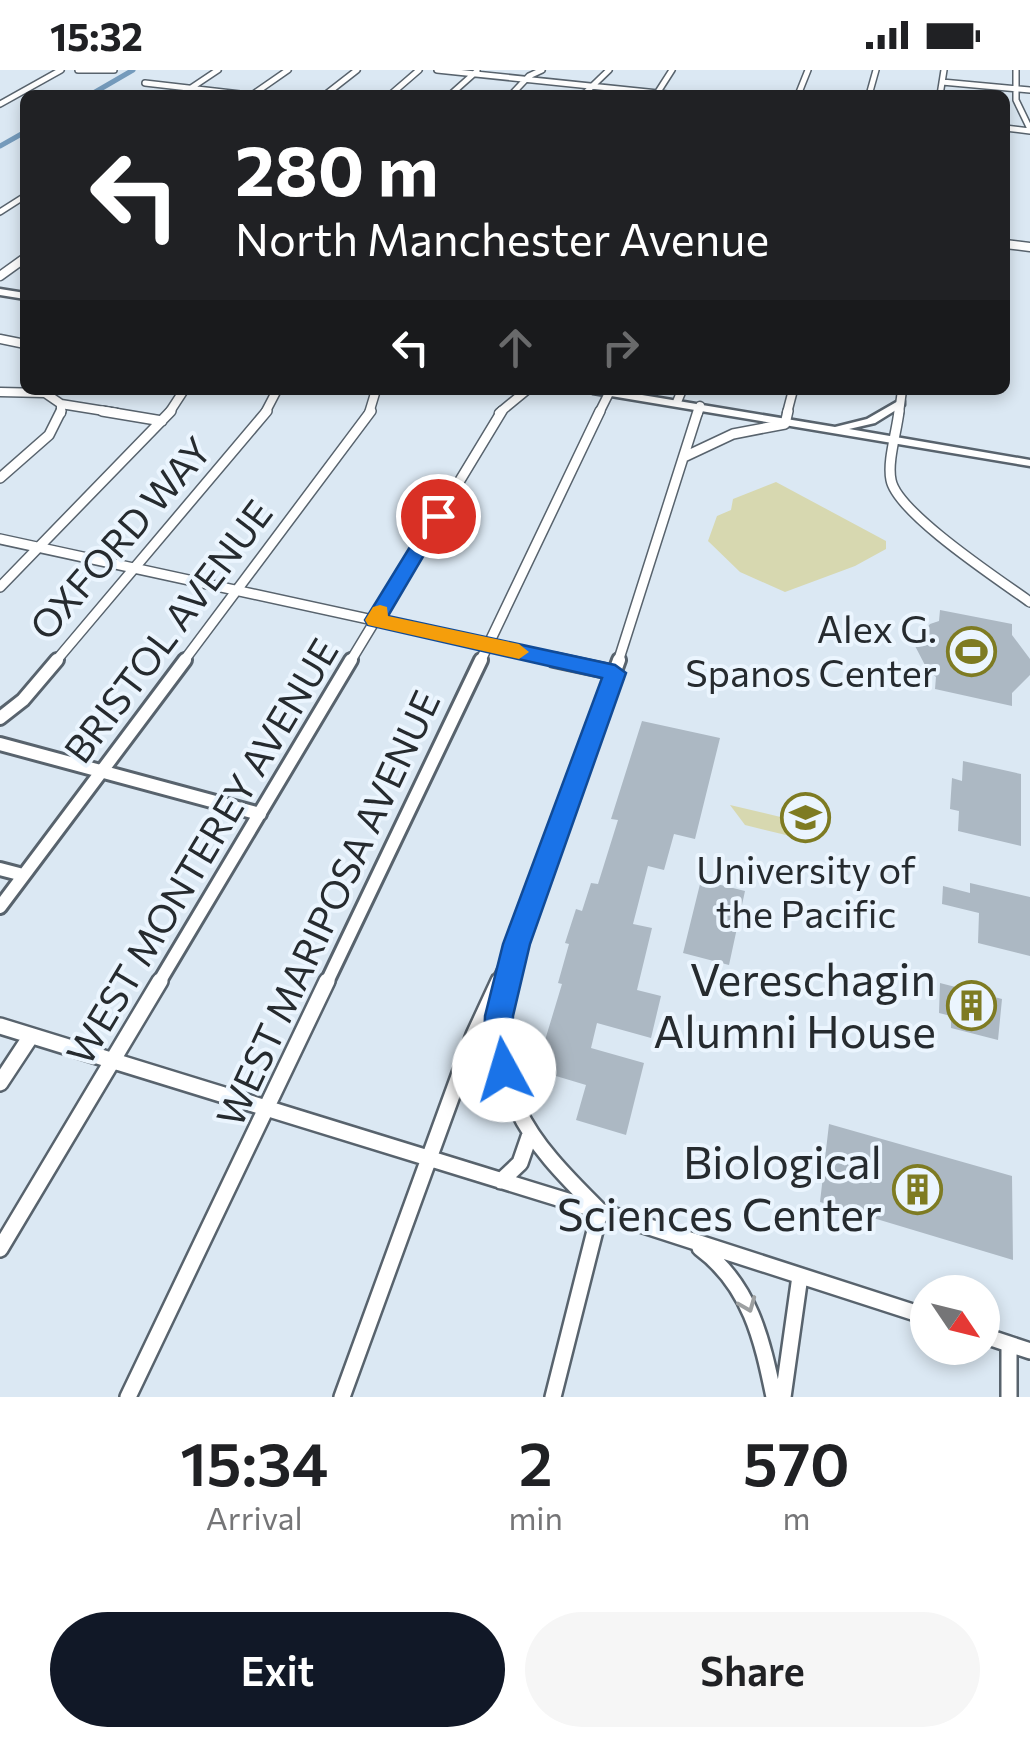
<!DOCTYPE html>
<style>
body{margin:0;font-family:Commissioner,sans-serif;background:#f6f6f6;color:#202124;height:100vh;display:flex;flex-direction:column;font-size:38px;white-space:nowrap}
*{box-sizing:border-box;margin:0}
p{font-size:32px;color:#757577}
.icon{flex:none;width:55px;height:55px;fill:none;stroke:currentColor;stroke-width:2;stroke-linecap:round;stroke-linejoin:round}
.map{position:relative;height:1327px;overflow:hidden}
.panel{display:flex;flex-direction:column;background:#fff;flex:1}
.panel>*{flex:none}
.guide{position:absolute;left:20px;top:20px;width:990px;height:305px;border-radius:15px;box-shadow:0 5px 15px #0003;background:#202124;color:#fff;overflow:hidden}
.needle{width:65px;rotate:125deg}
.controls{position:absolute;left:910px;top:1205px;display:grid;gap:20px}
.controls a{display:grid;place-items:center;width:90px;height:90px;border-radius:50%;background:#fff;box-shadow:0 5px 15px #0003;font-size:50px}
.pin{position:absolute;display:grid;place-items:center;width:85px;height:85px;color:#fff;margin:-42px;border:5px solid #fff;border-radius:50%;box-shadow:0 2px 10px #0007}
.me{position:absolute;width:110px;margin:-55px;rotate:354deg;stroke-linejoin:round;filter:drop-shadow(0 0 8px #0008)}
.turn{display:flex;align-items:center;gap:35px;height:210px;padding:0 50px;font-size:45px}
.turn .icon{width:130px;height:130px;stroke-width:2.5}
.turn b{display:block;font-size:70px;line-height:85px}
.lanes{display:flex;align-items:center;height:95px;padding:0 50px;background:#0003;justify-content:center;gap:50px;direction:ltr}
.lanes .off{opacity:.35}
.eta{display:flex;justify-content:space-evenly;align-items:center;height:170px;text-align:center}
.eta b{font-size:60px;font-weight:600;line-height:70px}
.action{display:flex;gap:20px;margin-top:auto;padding:20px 50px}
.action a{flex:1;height:115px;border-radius:60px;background:#111827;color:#fff;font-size:40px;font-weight:600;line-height:115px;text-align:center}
.action a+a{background:#f6f6f6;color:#202124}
.status{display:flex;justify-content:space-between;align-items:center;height:70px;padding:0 50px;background:#fff;direction:ltr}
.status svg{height:28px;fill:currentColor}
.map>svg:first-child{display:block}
.green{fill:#d7d8b0}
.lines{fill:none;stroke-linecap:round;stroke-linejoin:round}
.canal{stroke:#759bbc;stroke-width:5}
.building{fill:#acb8c3}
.minor-far4-casing{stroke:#58636d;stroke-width:8}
.minor-far3-casing{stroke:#58636d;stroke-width:11}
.minor-far2-casing{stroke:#58636d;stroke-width:12}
.minor-far1-casing{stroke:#58636d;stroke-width:18}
.minor-casing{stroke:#58636d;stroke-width:20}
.major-casing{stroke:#58636d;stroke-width:5}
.minor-far4{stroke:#fff;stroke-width:5}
.minor-far3{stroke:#fff;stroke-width:8}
.minor-far2{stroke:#fff;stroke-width:9}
.minor-far1{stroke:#fff;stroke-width:12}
.minor{stroke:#fff;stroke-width:15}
.major{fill:#fff;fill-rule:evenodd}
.oneway{stroke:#9da0a1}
.route{fill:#1a73e8;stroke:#114b97;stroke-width:2.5}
.slow{fill:#f59e0b}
.labels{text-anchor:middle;stroke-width:8;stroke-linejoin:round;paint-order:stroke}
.street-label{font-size:38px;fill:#262b2f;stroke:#ebf5fe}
.poi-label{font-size:38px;fill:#262b2f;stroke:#ebf5fe;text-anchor:end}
.near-poi-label{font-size:45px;fill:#262b2f;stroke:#ebf5fe;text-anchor:end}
</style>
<div class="status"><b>15:32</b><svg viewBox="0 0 49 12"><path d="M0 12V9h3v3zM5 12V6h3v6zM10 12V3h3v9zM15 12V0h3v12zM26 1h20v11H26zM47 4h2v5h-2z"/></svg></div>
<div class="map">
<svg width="1030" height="1327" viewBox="0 0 1030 1327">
<rect width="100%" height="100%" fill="#dbe8f3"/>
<!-- green -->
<path class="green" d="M 776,412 L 886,471 L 886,479 L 855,496 L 785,522 L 740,502 L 708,471 L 717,446 L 731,440 L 733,429 Z
M 730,735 L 793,750 L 790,766 L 745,755 Z"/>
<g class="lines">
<!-- canal -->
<path class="canal" d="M 90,25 L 133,0
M 0,76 L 25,62"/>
</g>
<!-- building -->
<path class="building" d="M 940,540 L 1012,554 L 1012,565 L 1030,589 L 1030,605 L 1012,623 L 1012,636 L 935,619 L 936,607 L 927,599 L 914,574 L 930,554 L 939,551 Z
M 642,651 L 720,668 L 695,769 L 674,764 L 664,800 L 648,796 L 633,854 L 652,858 L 637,920 L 661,926 L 651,968 L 597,953 L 591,978 L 644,993 L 626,1065 L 576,1050 L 586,1015 L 536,1000 L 562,914 L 558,913 L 569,874 L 565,873 L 576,839 L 582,841 L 591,813 L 598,814 L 618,750 L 611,749 Z
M 963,691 L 1021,704 L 1021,776 L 958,761 L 959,741 L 950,739 L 952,708 L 962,711 Z
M 701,810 L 745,821 L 729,895 L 683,883 Z
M 970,813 L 1030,827 L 1030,886 L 978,873 L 979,843 L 942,834 L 943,816 L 970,823 Z
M 940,913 L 1002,929 L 998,970 L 951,958 L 951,946 L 939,943 Z
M 829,1054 L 1012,1106 L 1013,1190 L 820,1132 Z"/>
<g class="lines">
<defs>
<path id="minor-far4" d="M 78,0 L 114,0
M 437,0 L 677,25
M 1016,0 L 1016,30 L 1030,59
M 942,12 L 1030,20
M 145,13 L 249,25
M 188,20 L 218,0
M 252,25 L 288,0
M 325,25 L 357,0
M 390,25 L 419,0
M 450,25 L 477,1
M 511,25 L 529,6 L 542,0
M 583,25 L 609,0
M 656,25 L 672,0
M 798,25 L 808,0
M 869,25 L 876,0
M 940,25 L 944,0
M 0,34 L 61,0
M 1005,58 L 1030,61
M 0,142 L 25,126"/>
<path id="minor-far3" d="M 1005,174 L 1030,177
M 0,206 L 25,188
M 0,269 L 25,274
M 0,322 L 45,323 L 61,334 L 117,343
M 677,332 L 682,320
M 61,343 L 61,334
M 169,343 L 184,320
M 265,343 L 277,320
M 369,343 L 376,320
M 499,343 L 527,320
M 599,343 L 609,323
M 698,343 L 700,336
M 787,343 L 793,320
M 899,343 L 902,320"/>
<path id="minor-far2" d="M 102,341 L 162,351
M 899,341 C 897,361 887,391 891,410 C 897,443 1001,511 1030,532
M 684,387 L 733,364 L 785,354 L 788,341
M 0,408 L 49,365 L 61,341
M 0,469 L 566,592
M 0,517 L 171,341
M 55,592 L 267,341
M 183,592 L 371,341
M 350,592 L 502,341
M 480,592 L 600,341
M 618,592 L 698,341"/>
<path id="minor-far1" d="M 554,590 L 615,603
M 0,648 L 23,630 L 57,590
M 0,674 L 260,744
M 0,799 L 23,805
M 0,837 L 185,590
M 158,914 L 351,590
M 326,914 L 481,590
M 498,914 L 517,874 L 619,590
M 508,914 L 510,903"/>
<path id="minor" d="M 508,911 C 488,1023 524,1066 600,1141 L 553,1327
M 0,956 L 600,1141 L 928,1247
M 0,1013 L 31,966
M 501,1111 L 520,1093 L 529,1067
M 700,1178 C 750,1215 762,1269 774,1327
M 0,1179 L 160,911
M 982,1265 L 1030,1281
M 1009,1274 L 1009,1327
M 128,1327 L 327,911
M 342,1327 L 474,965 L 499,911
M 783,1327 L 800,1206"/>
<path id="major" d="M 0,219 L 25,223 L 25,229 L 0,225 Z
M 588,320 L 612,320 L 835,357 L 867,349 L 900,330 L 904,331 L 904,335 L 875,353 L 849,359 L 1030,390 L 1030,396 L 593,323 Z"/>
</defs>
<!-- minor-far4 casing -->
<use href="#minor-far4" class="minor-far4-casing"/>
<!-- minor-far3 casing -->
<use href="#minor-far3" class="minor-far3-casing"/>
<!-- minor-far2 casing -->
<use href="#minor-far2" class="minor-far2-casing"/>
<!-- minor-far1 casing -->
<use href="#minor-far1" class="minor-far1-casing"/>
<!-- minor casing -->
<use href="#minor" class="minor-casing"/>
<!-- major casing -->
<use href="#major" class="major-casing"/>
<!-- minor-far4 -->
<use href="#minor-far4" class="minor-far4"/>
<!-- minor-far3 -->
<use href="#minor-far3" class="minor-far3"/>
<!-- minor-far2 -->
<use href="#minor-far2" class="minor-far2"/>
<!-- minor-far1 -->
<use href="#minor-far1" class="minor-far1"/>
<!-- minor -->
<use href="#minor" class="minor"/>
<!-- major -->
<use href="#major" class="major"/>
</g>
<!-- one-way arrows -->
<defs><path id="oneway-chevron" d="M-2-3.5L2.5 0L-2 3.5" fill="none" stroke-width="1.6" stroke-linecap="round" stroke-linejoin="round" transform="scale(2.5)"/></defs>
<use class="oneway" href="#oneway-chevron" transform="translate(748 1235) rotate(68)"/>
<!-- route -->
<path class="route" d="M 438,440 L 447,446 L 388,546 L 615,595 L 626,603 L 530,874 L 513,946 L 512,974 L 519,1000 L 514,1010 L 504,1014 L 494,1010 L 484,974 L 485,946 L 503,874 L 602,608 L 368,555 L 365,550 L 429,446 Z"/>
<!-- slow -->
<path class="slow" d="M 380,535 L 387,537 L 388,546 L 519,574 L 529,582 L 519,589 L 368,555 L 365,550 L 373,537 Z"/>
<!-- icons -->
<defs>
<symbol id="stadium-ring" viewBox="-11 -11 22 22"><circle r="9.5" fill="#ebf5fe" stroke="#7e7b22" stroke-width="1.5"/><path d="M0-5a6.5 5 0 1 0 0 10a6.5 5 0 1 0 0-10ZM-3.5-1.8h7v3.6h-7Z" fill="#7e7b22"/></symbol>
<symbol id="university-ring" viewBox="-11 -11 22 22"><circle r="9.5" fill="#ebf5fe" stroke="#7e7b22" stroke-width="1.5"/><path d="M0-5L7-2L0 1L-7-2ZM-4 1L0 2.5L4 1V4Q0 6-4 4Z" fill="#7e7b22"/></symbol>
<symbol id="building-ring" viewBox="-11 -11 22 22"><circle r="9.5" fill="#ebf5fe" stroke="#7e7b22" stroke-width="1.5"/><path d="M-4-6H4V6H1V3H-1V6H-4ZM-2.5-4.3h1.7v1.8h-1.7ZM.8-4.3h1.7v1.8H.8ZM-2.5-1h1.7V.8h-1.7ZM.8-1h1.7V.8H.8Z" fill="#7e7b22"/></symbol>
</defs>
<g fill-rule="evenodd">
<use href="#stadium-ring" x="944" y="554" width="55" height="55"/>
<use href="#university-ring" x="778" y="720" width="55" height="55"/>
<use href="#building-ring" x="944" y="908" width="55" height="55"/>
<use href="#building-ring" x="890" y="1092" width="55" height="55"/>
</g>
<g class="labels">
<!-- street labels -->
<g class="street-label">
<text transform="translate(121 469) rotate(-49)" y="13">OXFORD WAY</text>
<text transform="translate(169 562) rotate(-53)" y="13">BRISTOL AVENUE</text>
<text transform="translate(203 782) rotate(-59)" y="13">WEST MONTEREY AVENUE</text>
<text transform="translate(329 839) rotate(-65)" y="13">WEST MARIPOSA AVENUE</text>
</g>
<!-- poi labels -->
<g class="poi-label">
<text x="937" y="573">Alex G.<tspan x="937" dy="44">Spanos Center</tspan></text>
<text x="806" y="814" text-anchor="middle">University of<tspan x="806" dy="44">the Pacific</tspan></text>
</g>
<!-- near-poi labels -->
<g class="near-poi-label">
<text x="936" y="926">Vereschagin<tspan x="936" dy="52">Alumni House</tspan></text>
<text x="882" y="1109">Biological<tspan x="882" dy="52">Sciences Center</tspan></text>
</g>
</g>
</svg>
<div class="controls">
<a><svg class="needle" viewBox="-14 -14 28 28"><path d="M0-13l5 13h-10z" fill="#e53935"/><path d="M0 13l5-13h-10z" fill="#757577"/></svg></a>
</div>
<div class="pin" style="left:438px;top:446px;background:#d93025"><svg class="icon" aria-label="arrive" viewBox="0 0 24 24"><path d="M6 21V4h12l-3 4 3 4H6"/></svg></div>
<svg class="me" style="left:504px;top:1000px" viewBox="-20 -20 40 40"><circle r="19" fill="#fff"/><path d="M0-13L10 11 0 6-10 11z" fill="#1a73e8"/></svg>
<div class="guide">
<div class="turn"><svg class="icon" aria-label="left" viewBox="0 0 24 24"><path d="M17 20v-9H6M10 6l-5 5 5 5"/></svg><div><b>280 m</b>North Manchester Avenue</div></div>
<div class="lanes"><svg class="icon" aria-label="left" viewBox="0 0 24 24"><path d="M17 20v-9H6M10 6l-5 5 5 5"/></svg><svg class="icon off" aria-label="ahead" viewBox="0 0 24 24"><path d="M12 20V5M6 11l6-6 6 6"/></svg><svg class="icon off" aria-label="right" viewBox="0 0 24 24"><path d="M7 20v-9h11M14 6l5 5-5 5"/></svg></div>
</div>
</div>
<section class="panel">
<div class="eta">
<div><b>15:34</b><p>Arrival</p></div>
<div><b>2</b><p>min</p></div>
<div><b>570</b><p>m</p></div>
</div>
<div class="action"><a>Exit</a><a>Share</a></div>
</section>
